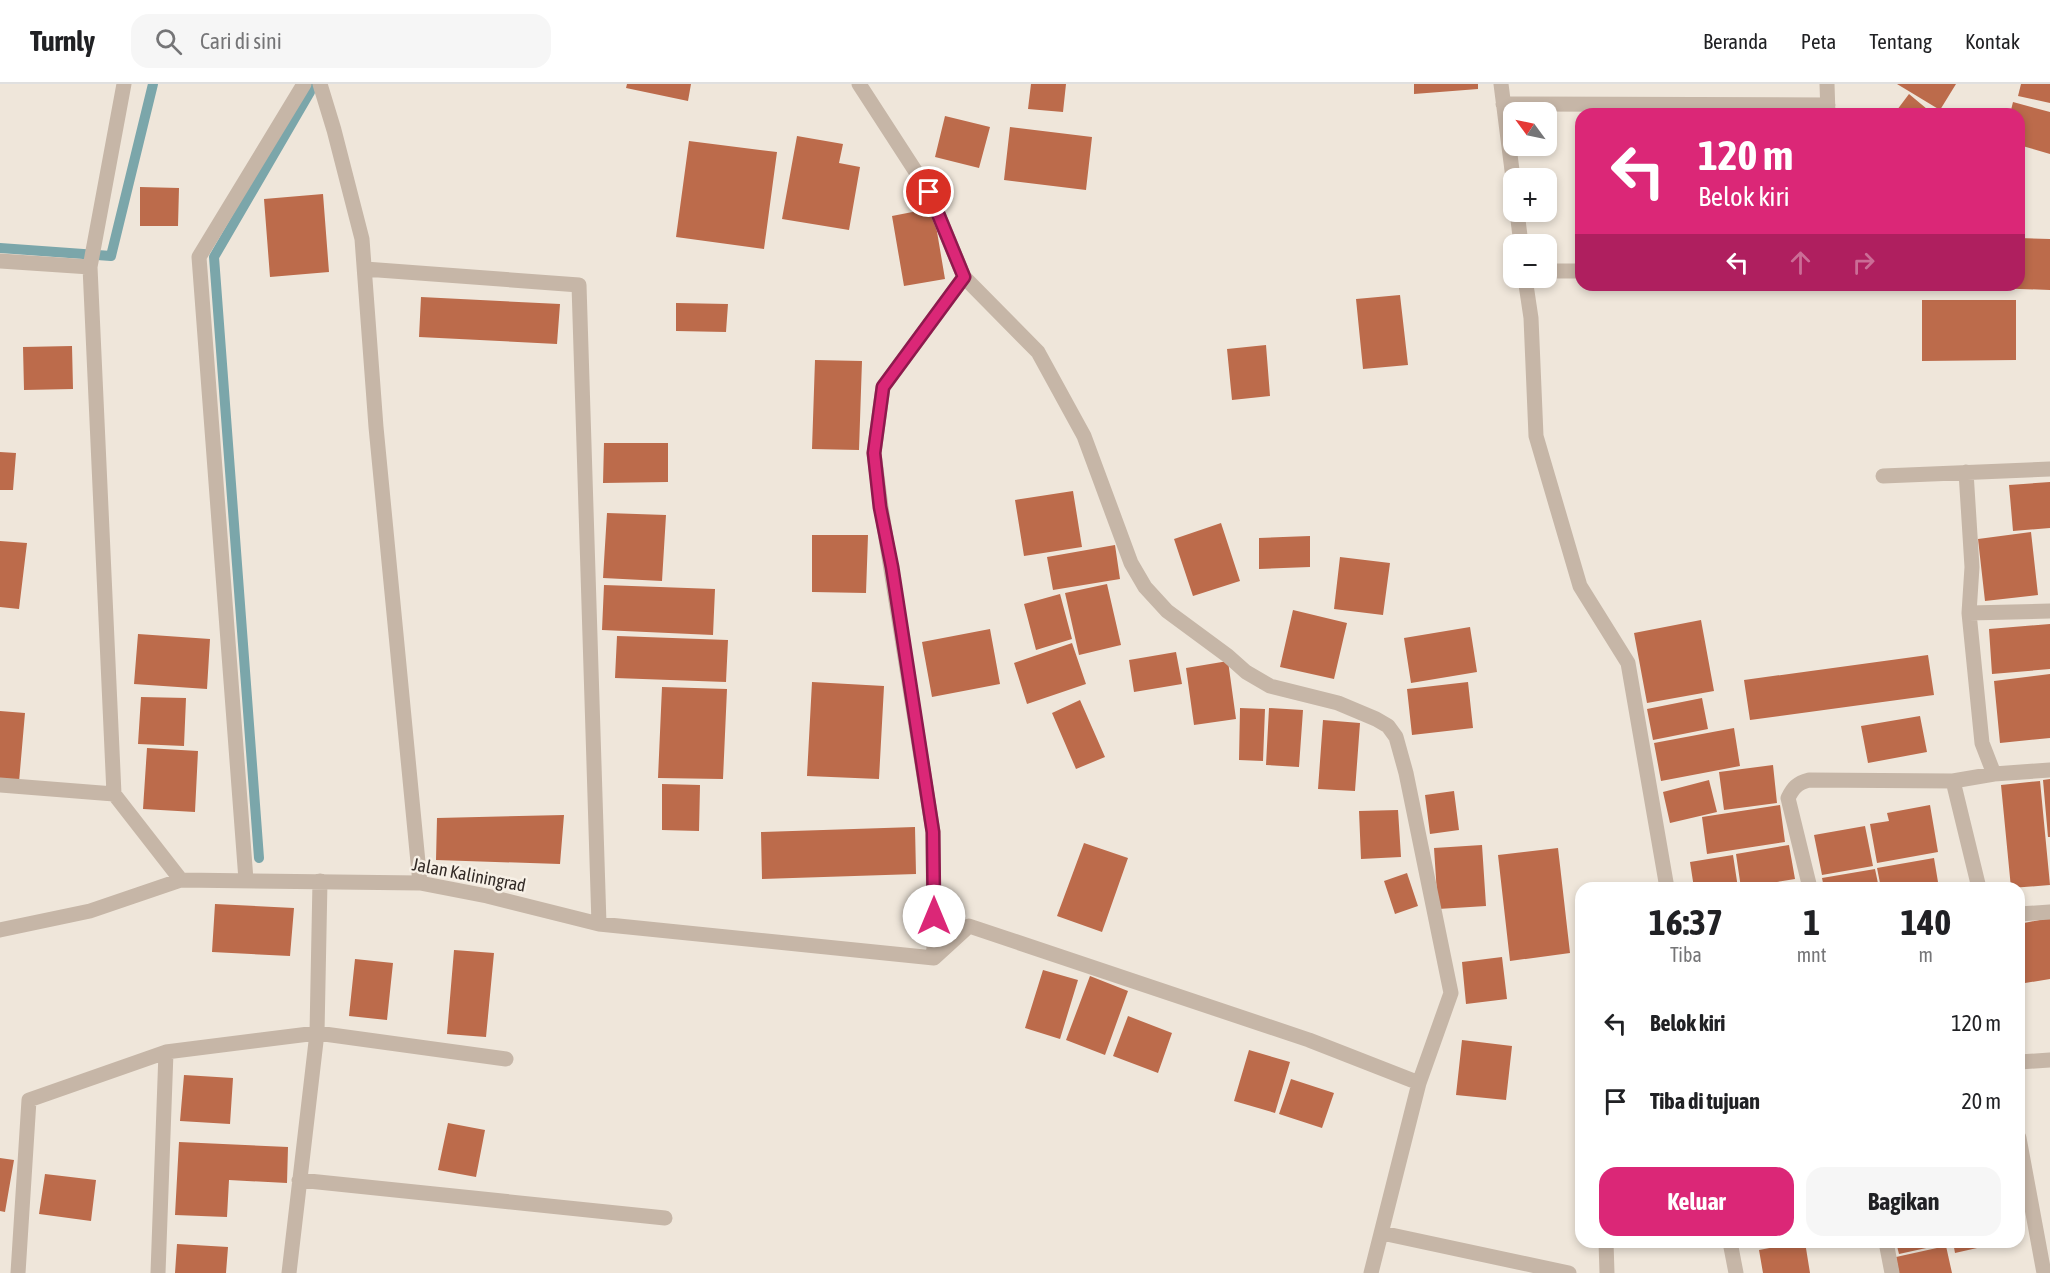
<!DOCTYPE html>
<html lang="id">
<meta charset="utf-8">
<style>
body{margin:0;font-family:"Asap Condensed",sans-serif;background:#f6f6f6;color:#202124;height:100vh;display:flex;flex-direction:column;font-size:22px;white-space:nowrap}
*{box-sizing:border-box;margin:0}
p{font-size:20px;color:#757577}
.icon{flex:none;width:33px;height:33px;fill:none;stroke:currentColor;stroke-width:2;stroke-linecap:round;stroke-linejoin:round}
.map{position:relative;flex:1;overflow:hidden}
.details{position:absolute;left:1575px;top:798px;width:450px;height:366px;display:flex;flex-direction:column;background:#fff;border-radius:18px;box-shadow:0 3px 9px #0003}
.details>*{flex:none}
.guide{position:absolute;left:1575px;top:24px;width:450px;height:183px;border-radius:18px;box-shadow:0 3px 9px #0003;background:#db2777;color:#fff;overflow:hidden}
.needle{width:39px;rotate:303deg}
.buttons{position:absolute;left:1503px;top:18px;display:grid;gap:12px}
.buttons a{display:grid;place-items:center;width:54px;height:54px;border-radius:12px;background:#fff;box-shadow:0 3px 9px #0003;font-size:30px}
.pin{position:absolute;display:grid;place-items:center;width:51px;height:51px;color:#fff;margin:-26px;border:3px solid #fff;border-radius:50%;box-shadow:0 2px 6px #0007}
.me{position:absolute;width:66px;margin:-33px;rotate:0deg;stroke-linejoin:round;filter:drop-shadow(0 0 4px #0008)}
.turn{display:flex;align-items:center;gap:21px;height:126px;padding:0 24px;font-size:27px}
.turn .icon{width:78px;height:78px;stroke-width:2.5}
.turn b{display:block;font-size:42px;line-height:51px}
.lanes{display:flex;align-items:center;height:57px;padding:0 24px;background:#0003;justify-content:center;gap:30px;direction:ltr}
.lanes .off{opacity:.35}
.eta{display:flex;justify-content:space-evenly;align-items:center;height:102px;text-align:center}
.eta b{font-size:36px;font-weight:700;line-height:42px}
.action{display:flex;gap:12px;margin-top:auto;padding:12px 24px}
.action a{flex:1;height:69px;border-radius:18px;background:#db2777;color:#fff;font-size:24px;font-weight:700;line-height:69px;text-align:center}
.action a+a{background:#f6f6f6;color:#202124}
ul{padding:0;list-style:none}
li{display:flex;align-items:center;gap:18px;height:78px;padding:0 24px}
li div{flex:1}
li b{display:block;font-size:22px}
li em{font-style:normal}
header{display:flex;align-items:center;gap:36px;box-sizing:border-box;height:84px;padding:0 30px;background:#fff;border-bottom:2px solid #e0e0e0}
header strong{font-size:28px}
nav{display:flex;gap:33px;margin-inline-start:auto;font-size:21px}
.search{width:420px;height:54px;background:#f6f6f6;display:flex;align-items:center;gap:15px;box-sizing:border-box;padding:0 21px;border-radius:18px;color:#757577;font-size:22px}
.map>svg:first-child{display:block}
.lines{fill:none;stroke-linecap:round;stroke-linejoin:round}
.stream{stroke:#7ba6aa;stroke-width:10}
.building{fill:#bc6b4b}
.minor{stroke:#c6b6a7;stroke-width:15}
.route-casing{stroke:#8e194d;stroke-width:15}
.route{stroke:#db2777;stroke-width:10}
.labels{text-anchor:middle;stroke-width:5;stroke-linejoin:round;paint-order:stroke}
.street-label{font-size:18px;fill:#332b27;stroke:#f7f0e6}
</style>
<header>
<strong>Turnly</strong>
<div class="search"><svg class="icon" aria-label="search" viewBox="0 0 24 24"><circle cx="10" cy="10" r="6"/><path d="M15 15l6 6"/></svg>Cari di sini</div>
<nav><a>Beranda</a><a>Peta</a><a>Tentang</a><a>Kontak</a></nav>
</header>
<div class="map">
<svg width="2050" height="1189" viewBox="0 0 2050 1189">
<rect width="100%" height="100%" fill="#efe6da"/>
<g class="lines">
<!-- stream -->
<path class="stream" d="M 0,164 L 111,172 L 153,0
M 259,774 L 214,173 L 310,8 L 309,0"/>
</g>
<!-- building -->
<path class="building" d="M 627,0 L 691,0 L 688,17 L 626,4 Z
M 1031,0 L 1066,0 L 1063,28 L 1028,25 Z
M 1414,0 L 1478,0 L 1478,5 L 1414,10 Z
M 1897,0 L 1956,0 L 1940,26 Z
M 2021,0 L 2050,0 L 2050,19 L 2018,12 Z
M 1909,10 L 1933,30 L 1894,30 Z
M 2013,18 L 2050,28 L 2050,70 L 2019,61 L 2019,30 L 2010,30 Z
M 945,32 L 990,43 L 979,84 L 935,73 Z
M 1010,43 L 1092,53 L 1086,106 L 1004,96 Z
M 797,52 L 843,60 L 839,79 L 860,83 L 849,146 L 782,135 Z
M 689,57 L 777,68 L 764,165 L 676,153 Z
M 140,103 L 179,104 L 178,142 L 140,142 Z
M 323,110 L 329,188 L 270,193 L 264,115 Z
M 933,124 L 945,195 L 904,202 L 892,132 Z
M 2019,154 L 2050,155 L 2050,206 L 1965,203 L 1965,201 L 2019,201 Z
M 1400,211 L 1408,281 L 1363,285 L 1356,215 Z
M 421,213 L 560,220 L 557,260 L 419,253 Z
M 1922,216 L 2016,216 L 2016,276 L 1922,277 Z
M 676,219 L 728,220 L 726,248 L 676,247 Z
M 1266,261 L 1270,312 L 1232,316 L 1227,265 Z
M 72,262 L 73,305 L 24,306 L 23,263 Z
M 815,276 L 862,277 L 859,366 L 812,365 Z
M 604,359 L 668,359 L 668,398 L 603,399 Z
M 0,368 L 16,369 L 13,406 L 0,406 Z
M 2050,398 L 2050,444 L 2013,447 L 2009,401 Z
M 1073,407 L 1082,463 L 1024,472 L 1015,416 Z
M 607,429 L 666,431 L 662,497 L 603,494 Z
M 1221,439 L 1240,497 L 1193,512 L 1174,455 Z
M 2031,448 L 2038,511 L 1985,517 L 1978,455 Z
M 812,451 L 868,451 L 866,509 L 812,508 Z
M 1310,452 L 1310,483 L 1259,485 L 1259,454 Z
M 0,457 L 27,459 L 19,525 L 0,523 Z
M 1115,461 L 1120,495 L 1053,506 L 1047,473 Z
M 1340,473 L 1390,479 L 1383,531 L 1334,525 Z
M 1107,500 L 1121,561 L 1079,571 L 1065,509 Z
M 604,501 L 715,505 L 713,551 L 602,546 Z
M 1060,510 L 1072,555 L 1036,566 L 1024,520 Z
M 1293,526 L 1347,539 L 1334,595 L 1280,583 Z
M 1701,536 L 1714,607 L 1647,619 L 1634,549 Z
M 2050,540 L 2050,585 L 1992,590 L 1989,545 Z
M 1470,543 L 1477,588 L 1411,599 L 1404,554 Z
M 990,545 L 1000,600 L 932,613 L 922,558 Z
M 138,550 L 210,555 L 207,605 L 134,600 Z
M 617,552 L 728,556 L 726,598 L 615,594 Z
M 1072,559 L 1086,600 L 1027,620 L 1014,579 Z
M 1176,568 L 1182,600 L 1134,608 L 1129,576 Z
M 1928,571 L 1934,611 L 1750,636 L 1744,596 Z
M 1228,577 L 1236,635 L 1194,641 L 1186,584 Z
M 2050,590 L 2050,654 L 2000,659 L 1994,597 Z
M 812,598 L 884,602 L 879,695 L 807,692 Z
M 1468,598 L 1473,644 L 1412,651 L 1407,605 Z
M 662,603 L 727,605 L 723,695 L 658,694 Z
M 141,613 L 186,614 L 184,662 L 138,660 Z
M 1702,614 L 1708,645 L 1653,656 L 1647,625 Z
M 1080,616 L 1105,673 L 1076,685 L 1052,629 Z
M 1240,624 L 1265,625 L 1263,677 L 1239,676 Z
M 1269,624 L 1303,626 L 1299,683 L 1266,681 Z
M 0,627 L 25,629 L 19,698 L 0,697 Z
M 1920,632 L 1927,668 L 1868,679 L 1861,642 Z
M 1323,636 L 1360,639 L 1355,707 L 1318,705 Z
M 1734,644 L 1740,682 L 1661,697 L 1654,659 Z
M 147,664 L 198,667 L 195,728 L 143,725 Z
M 1773,681 L 1777,719 L 1724,726 L 1719,688 Z
M 2050,695 L 2050,753 L 2048,753 L 2043,696 Z
M 1709,696 L 1717,728 L 1670,739 L 1663,708 Z
M 2040,697 L 2050,801 L 2011,804 L 2001,701 Z
M 662,700 L 700,701 L 699,747 L 662,746 Z
M 1454,707 L 1459,746 L 1430,750 L 1425,711 Z
M 1780,721 L 1785,758 L 1707,770 L 1702,733 Z
M 1930,721 L 1938,768 L 1877,779 L 1870,740 L 1889,737 L 1887,729 Z
M 1398,726 L 1401,773 L 1361,775 L 1359,727 Z
M 564,731 L 560,780 L 436,776 L 437,734 Z
M 1865,742 L 1873,782 L 1822,791 L 1814,751 Z
M 915,743 L 916,790 L 762,795 L 761,748 Z
M 1084,759 L 1128,774 L 1102,848 L 1057,832 Z
M 1482,761 L 1486,822 L 1438,825 L 1434,764 Z
M 1789,761 L 1795,795 L 1741,804 L 1736,770 Z
M 1558,764 L 1570,869 L 1510,877 L 1498,771 Z
M 1733,771 L 1738,804 L 1694,804 L 1690,778 Z
M 1934,774 L 1939,804 L 1881,804 L 1877,784 Z
M 1875,785 L 1879,804 L 1824,804 L 1822,794 Z
M 1407,789 L 1418,822 L 1395,830 L 1384,797 Z
M 215,820 L 294,824 L 290,872 L 212,868 Z
M 2050,834 L 2050,895 L 2019,900 L 2019,840 Z
M 454,866 L 494,869 L 486,953 L 447,950 Z
M 1502,873 L 1507,915 L 1466,920 L 1462,878 Z
M 355,875 L 393,879 L 387,936 L 349,932 Z
M 1043,886 L 1078,896 L 1060,955 L 1025,944 Z
M 1090,892 L 1128,907 L 1105,971 L 1066,956 Z
M 1128,932 L 1172,949 L 1158,989 L 1113,972 Z
M 1462,956 L 1512,962 L 1506,1016 L 1456,1011 Z
M 1249,966 L 1290,978 L 1275,1029 L 1234,1017 Z
M 184,991 L 233,994 L 230,1040 L 180,1037 Z
M 1291,995 L 1334,1009 L 1322,1044 L 1279,1030 Z
M 448,1039 L 485,1046 L 476,1093 L 438,1086 Z
M 179,1058 L 288,1063 L 287,1099 L 229,1096 L 227,1133 L 175,1131 Z
M 0,1074 L 14,1076 L 5,1128 L 0,1127 Z
M 45,1090 L 96,1096 L 91,1137 L 39,1130 Z
M 1757,1158 L 1783,1158 L 1783,1159 L 1758,1164 Z
M 1802,1158 L 1805,1158 L 1810,1189 L 1763,1189 L 1759,1166 Z
M 1896,1158 L 1948,1158 L 1949,1159 L 1899,1170 Z
M 1953,1158 L 1999,1158 L 1999,1159 L 1955,1169 Z
M 177,1160 L 228,1163 L 226,1189 L 175,1189 Z
M 1946,1162 L 1952,1189 L 1899,1189 L 1896,1173 Z"/>
<g class="lines">
<!-- minor -->
<path class="minor" d="M 320,0 L 334,46 L 362,155 L 376,343 L 420,799
M 859,0 L 929,108 L 964,193 L 883,303 L 874,369 L 881,423 L 933,748 L 934,874
M 1501,0 L 1514,102
M 1827,0 L 1828,30
M 1503,20 L 1828,21
M 1517,128 L 1521,160
M 0,177 L 90,183
M 365,185 L 579,201 L 599,840
M 1546,187 L 1581,187
M 964,193 L 1038,268 L 1084,352 L 1131,479 L 1145,503 L 1167,527 L 1228,572 L 1246,588 L 1270,602 L 1338,619 L 1376,635 L 1388,642 L 1396,653 L 1406,689 L 1451,909 L 1419,999 L 1371,1189
M 1525,194 L 1531,234 L 1536,352 L 1580,502 L 1628,579 L 1667,804
M 1966,388 L 1972,483 L 1969,529 L 1982,659 L 1994,690
M 1883,392 L 2050,385
M 1969,529 L 2050,527
M 1953,697 L 1979,804
M 0,701 L 114,710 L 181,796
M 114,710 L 90,183 L 124,0
M 246,796 L 199,173 L 304,0
M 1810,804 L 1788,714 C 1793,704 1797,699 1809,696 L 1953,697 L 1994,690 L 2050,686
M 2019,830 L 2050,828
M 0,846 L 90,827 L 181,796 L 420,799 L 487,812 L 599,840 L 934,874
M 934,874 L 969,842 L 1309,956 L 1419,999
M 2019,978 L 2050,976
M 2019,1054 L 2044,1189
M 299,1096 L 665,1134
M 1382,1149 L 1569,1189
M 1606,1158 L 1607,1189
M 1730,1158 L 1736,1189
M 1886,1158 L 1892,1189
M 18,1189 L 29,1016 L 166,968 L 317,949 L 320,797
M 158,1189 L 166,968
M 289,1189 L 317,949 L 506,975"/>
</g>
<g class="lines">
<defs>
<path id="route" d="M 929,108 L 964,193 L 883,303 L 874,369 L 880,423 L 892,483 L 933,748 L 934,832"/>
</defs>
<!-- route casing -->
<use href="#route" class="route-casing"/>
<!-- route -->
<use href="#route" class="route"/>
</g>
<g class="labels">
<!-- street labels -->
<g class="street-label">
<text transform="translate(469 791) rotate(11)" y="6">Jalan Kaliningrad</text>
</g>
</g>
</svg>
<div class="buttons">
<a><svg class="needle" viewBox="-14 -14 28 28"><path d="M0-13l5 13h-10z" fill="#e53935"/><path d="M0 13l5-13h-10z" fill="#757577"/></svg></a>
<a>+</a>
<a>−</a>
</div>
<div class="pin" style="left:929px;top:108px;background:#d93025"><svg class="icon" aria-label="arrive" viewBox="0 0 24 24"><path d="M6 21V4h12l-3 4 3 4H6"/></svg></div>
<svg class="me" style="left:934px;top:832px" viewBox="-20 -20 40 40"><circle r="19" fill="#fff"/><path d="M0-13L10 11 0 6-10 11z" fill="#db2777"/></svg>
<div class="guide">
<div class="turn"><svg class="icon" aria-label="left" viewBox="0 0 24 24"><path d="M17 20v-9H6M10 6l-5 5 5 5"/></svg><div><b>120 m</b>Belok kiri</div></div>
<div class="lanes"><svg class="icon" aria-label="left" viewBox="0 0 24 24"><path d="M17 20v-9H6M10 6l-5 5 5 5"/></svg><svg class="icon off" aria-label="ahead" viewBox="0 0 24 24"><path d="M12 20V5M6 11l6-6 6 6"/></svg><svg class="icon off" aria-label="right" viewBox="0 0 24 24"><path d="M7 20v-9h11M14 6l5 5-5 5"/></svg></div>
</div>
<section class="details">
<div class="eta">
<div><b>16:37</b><p>Tiba</p></div>
<div><b>1</b><p>mnt</p></div>
<div><b>140</b><p>m</p></div>
</div>
<ul>
<li><svg class="icon" aria-label="left" viewBox="0 0 24 24"><path d="M17 20v-9H6M10 6l-5 5 5 5"/></svg><div><b>Belok kiri</b></div><em>120 m</em></li>
<li><svg class="icon" aria-label="arrive" viewBox="0 0 24 24"><path d="M6 21V4h12l-3 4 3 4H6"/></svg><div><b>Tiba di tujuan</b></div><em>20 m</em></li>
</ul>
<div class="action"><a>Keluar</a><a>Bagikan</a></div>
</section>
</div>
